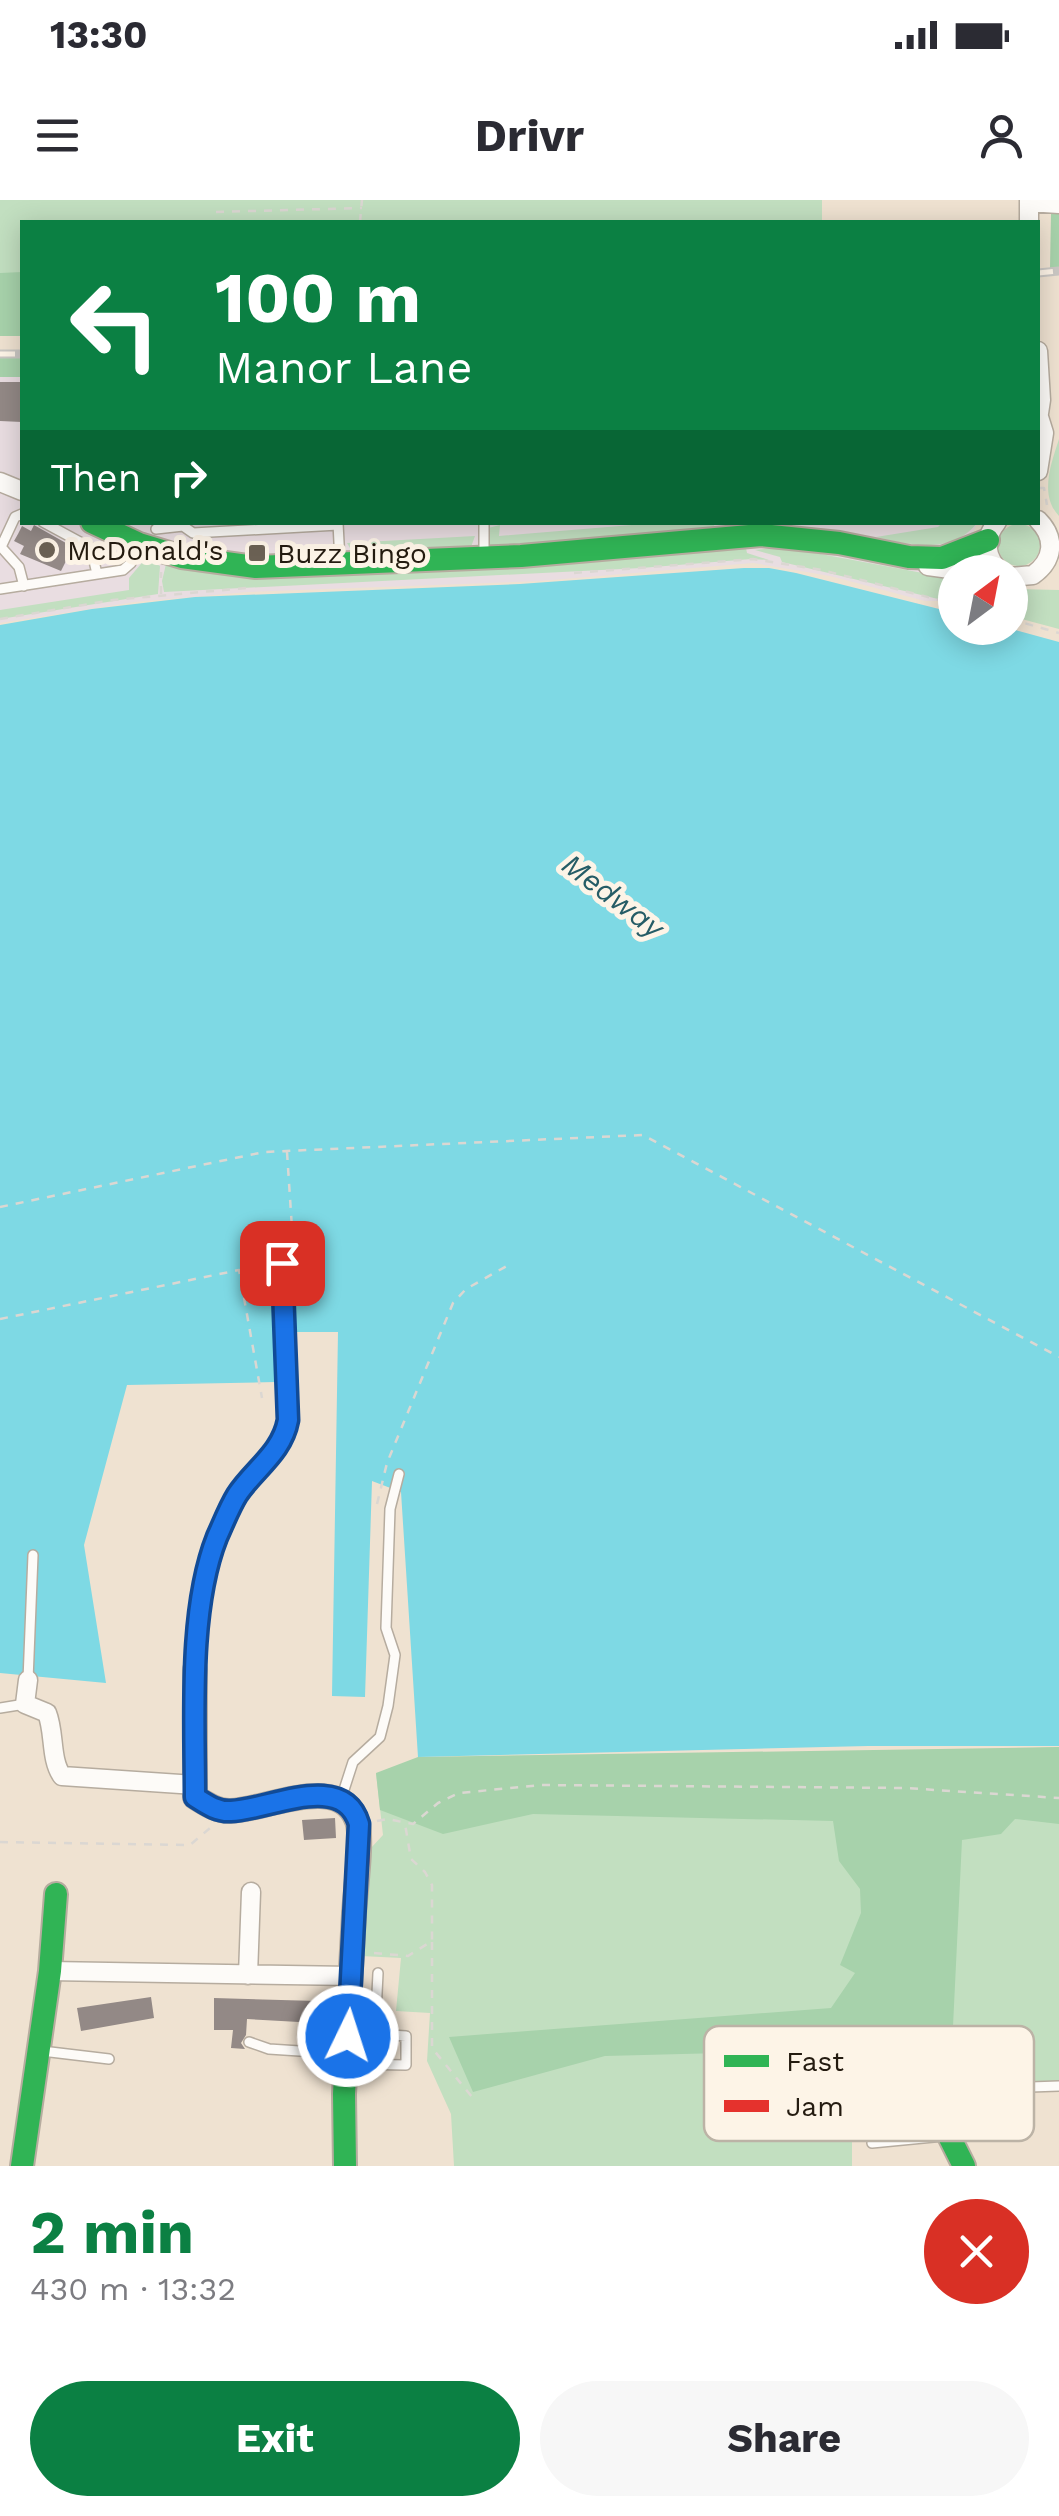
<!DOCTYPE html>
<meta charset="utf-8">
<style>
body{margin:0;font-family:"Work Sans",sans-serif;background:#f7f7f7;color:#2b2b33;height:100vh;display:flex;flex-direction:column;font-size:38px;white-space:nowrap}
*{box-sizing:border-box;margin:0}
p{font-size:32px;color:#7c7c81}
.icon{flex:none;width:55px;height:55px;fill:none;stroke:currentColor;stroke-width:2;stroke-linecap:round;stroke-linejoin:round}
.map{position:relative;height:1966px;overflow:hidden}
.side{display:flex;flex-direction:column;background:#fff;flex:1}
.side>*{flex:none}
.banner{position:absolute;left:20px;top:20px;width:1020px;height:305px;border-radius:0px;box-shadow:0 5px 25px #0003;background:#0b8043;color:#fff;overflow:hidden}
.needle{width:65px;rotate:32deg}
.buttons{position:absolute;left:938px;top:355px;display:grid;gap:20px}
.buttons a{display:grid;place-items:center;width:90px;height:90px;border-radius:50%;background:#fff;box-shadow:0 5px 25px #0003;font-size:50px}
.pin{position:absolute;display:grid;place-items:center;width:85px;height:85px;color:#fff;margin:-42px;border-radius:20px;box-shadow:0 5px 15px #0006}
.me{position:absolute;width:110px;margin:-55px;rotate:4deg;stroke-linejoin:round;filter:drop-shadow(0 0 8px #0008)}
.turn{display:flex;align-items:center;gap:35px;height:210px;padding:0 30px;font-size:45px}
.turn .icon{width:130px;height:130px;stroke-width:2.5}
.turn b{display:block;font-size:70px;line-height:85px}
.then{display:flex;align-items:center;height:95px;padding:0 30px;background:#0003;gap:20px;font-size:38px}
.round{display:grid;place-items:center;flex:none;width:105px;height:105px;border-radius:52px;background:#f7f7f7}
.head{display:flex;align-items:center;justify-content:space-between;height:170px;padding:0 30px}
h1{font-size:60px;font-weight:700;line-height:75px;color:#0b8043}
.primary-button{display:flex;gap:20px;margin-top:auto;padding:20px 30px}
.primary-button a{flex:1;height:115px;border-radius:60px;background:#0b8043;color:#fff;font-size:40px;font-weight:700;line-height:115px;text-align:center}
.primary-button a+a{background:#f7f7f7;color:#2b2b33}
.status{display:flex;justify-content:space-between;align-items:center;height:70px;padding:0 50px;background:#fff;direction:ltr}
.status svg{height:28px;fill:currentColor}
header{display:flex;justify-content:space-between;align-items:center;height:130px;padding:0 30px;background:#fff;font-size:45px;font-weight:700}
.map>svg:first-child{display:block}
.commercial{fill:#e9dde1}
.green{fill:#c2dfc0}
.forest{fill:#a7d2ab}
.water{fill:#7ed9e4}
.building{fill:#938986}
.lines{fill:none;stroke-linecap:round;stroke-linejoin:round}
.lane-casing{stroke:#b6ac9f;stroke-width:12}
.street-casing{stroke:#b6ac9f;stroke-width:21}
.fast-casing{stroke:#b6ac9f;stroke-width:26}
.jam-casing{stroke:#b6ac9f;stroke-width:26}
.path{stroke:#dbd7d2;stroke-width:2.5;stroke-dasharray:8 8;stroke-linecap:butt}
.lane{stroke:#fdfbf8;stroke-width:9}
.street{stroke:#fdfbf8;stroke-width:18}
.fast{stroke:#30b455;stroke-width:22}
.jam{stroke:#e5322d;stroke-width:22}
.rail-casing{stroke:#cac7c3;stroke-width:9}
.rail{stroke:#fdf4e7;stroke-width:5;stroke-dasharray:15;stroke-linecap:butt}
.route-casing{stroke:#114b97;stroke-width:25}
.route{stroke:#1a73e8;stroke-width:18}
.poi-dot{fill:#6b6154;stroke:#fdf4e7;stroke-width:4}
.labels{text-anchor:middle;stroke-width:10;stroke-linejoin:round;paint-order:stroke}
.poi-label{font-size:28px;fill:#241b10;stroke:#fdf4e7;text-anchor:start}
.water-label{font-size:30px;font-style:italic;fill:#255c66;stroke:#fdf4e7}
.key{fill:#fdf4e7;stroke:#bcb3a6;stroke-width:2.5}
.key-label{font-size:28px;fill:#241b10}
</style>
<div class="status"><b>13:30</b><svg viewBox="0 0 49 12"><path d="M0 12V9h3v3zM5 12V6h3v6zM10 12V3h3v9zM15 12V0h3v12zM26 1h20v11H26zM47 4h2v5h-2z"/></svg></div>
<header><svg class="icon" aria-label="menu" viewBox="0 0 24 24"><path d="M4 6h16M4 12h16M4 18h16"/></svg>Drivr<svg class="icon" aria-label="person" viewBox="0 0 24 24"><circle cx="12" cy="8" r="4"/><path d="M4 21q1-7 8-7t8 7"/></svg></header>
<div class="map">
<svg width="1059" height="1966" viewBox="0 0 1059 1966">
<rect width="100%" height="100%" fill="#efe2d1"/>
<!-- commercial -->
<path class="commercial" d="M 0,166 L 22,166 L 22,322 L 977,323 L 946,401 L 925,401 L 830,376 L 753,363 L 540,381 L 248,392 L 135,402 L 0,423 Z"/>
<!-- green -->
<path class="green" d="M 0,0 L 822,0 L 822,22 L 22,22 L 22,76 L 0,76 Z
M 1059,239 L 1059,316 C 1039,295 1051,264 1059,239 Z
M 656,323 L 716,324 L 710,329 L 494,349 L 487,341 L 488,328 L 500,325 L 499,336 Z
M 942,323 L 977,323 C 952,355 911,345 876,337 L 938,327 Z
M998 345a21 21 0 1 1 42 0a21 21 0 1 1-42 0Z
M 475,336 L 471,347 L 353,353 L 347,343 Z
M 783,347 L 955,379 L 955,403 L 782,362 L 780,357 L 755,350 Z
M 746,348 L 747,353 L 769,360 L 751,359 L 641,368 L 164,392 L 162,381 L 166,364 Z
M 146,358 L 160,366 L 158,394 L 0,419 L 0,410 L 129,390 L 129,378 Z
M 1010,389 L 1059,390 L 1059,429 L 1010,416 Z
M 1059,1547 L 1059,1892 L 852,1892 L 852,1966 L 454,1966 L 451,1914 L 427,1861 L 430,1813 L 396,1811 L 401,1758 L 361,1756 L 370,1649 L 383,1635 L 376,1573 Z"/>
<!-- forest -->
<path class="forest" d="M 1051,14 L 1059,14 L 1059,67 L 1050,68 Z
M 22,72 L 22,136 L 0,136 L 0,73 Z
M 0,158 L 22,158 L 22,177 L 0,177 Z
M 1059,1547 L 1059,1624 L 1015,1619 L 1001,1634 L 962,1640 L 952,1847 L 829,1855 L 760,1852 L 605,1856 L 473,1892 L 449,1837 L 831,1808 L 855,1773 L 840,1765 L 861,1713 L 860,1689 L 839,1661 L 833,1621 L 533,1614 L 443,1634 L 380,1610 L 376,1573 L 418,1557 Z"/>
<!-- water -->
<path class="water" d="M 744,368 L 769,368 L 796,373 L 955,413 L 955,428 L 1008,428 L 1059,442 L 1059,1546 L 868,1546 L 418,1557 L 401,1292 L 372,1281 L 365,1497 L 332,1496 L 338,1132 L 275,1132 L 275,1182 L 127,1185 L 84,1345 L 106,1483 L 0,1473 L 0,425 L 92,409 L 195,397 L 520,384 Z"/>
<!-- building -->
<path class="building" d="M 0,182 L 22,182 L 22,222 L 0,221 Z
M 34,325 L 73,347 L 61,371 L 20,354 L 24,346 L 14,341 L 18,334 L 22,326 L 31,331 Z
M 335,1618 L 336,1638 L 304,1640 L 302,1620 Z
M 151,1797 L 154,1818 L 81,1831 L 77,1808 Z
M 214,1798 L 317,1801 L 317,1823 L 247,1819 L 246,1835 L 241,1843 L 245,1849 L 231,1848 L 233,1830 L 214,1830 Z"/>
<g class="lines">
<defs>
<path id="lane" d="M 22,314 L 15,317 L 1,347 L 19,367 L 24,386
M 43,322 L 91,348 L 97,374
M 338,323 L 340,362
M 156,329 L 183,326 L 193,333 L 338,325
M 484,355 L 484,322
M 0,389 L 123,370 L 131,363 L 138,346
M 196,1466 C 201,1408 204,1343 238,1294 C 252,1274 278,1257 286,1233 C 298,1198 285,1104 282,1063
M 28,1480 L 33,1355
M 0,1508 L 25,1504
M 342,1596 L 353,1562 L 380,1537 L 388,1506 L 395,1455 L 386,1428 L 390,1309 L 399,1274
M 249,1842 L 269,1849 L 345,1854
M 42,1851 L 109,1859
M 349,1864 L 406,1865 L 406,1836 L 375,1834 L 378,1773
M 950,1890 L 1059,1886
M 872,1943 L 944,1936"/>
<path id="street" d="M 1029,2 L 1059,4
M 1029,22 L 1029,0
M 1038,151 L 1041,200 L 1038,220
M 1038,271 L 1044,233 L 1039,217
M 0,282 L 22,291
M 997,322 C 983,339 985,358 1001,372
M 928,366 L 972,372
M 1010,377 L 1033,375 C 1054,360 1056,338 1038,320
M 28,1480 L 25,1504 L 47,1513 C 55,1533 50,1559 62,1576 L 195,1585
M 50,1771 L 352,1776
M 248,1775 L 251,1692"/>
<path id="fast" d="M 92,322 L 139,344 L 182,357 L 256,367 L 521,356 L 761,335 L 839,343 L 909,357 L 942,358 L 988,340
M 947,1890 L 945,1928 L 964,1966
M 22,1966 L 50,1771 L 56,1694
M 345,1966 L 344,1894 L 354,1714"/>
<path id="jam" d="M 195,1470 L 195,1597 C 206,1604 217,1611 230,1611 C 266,1610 340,1572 357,1621 C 363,1637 355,1694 354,1714"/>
</defs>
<!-- lane casing -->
<use href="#lane" class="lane-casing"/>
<!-- street casing -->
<use href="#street" class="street-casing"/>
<!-- fast casing -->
<use href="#fast" class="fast-casing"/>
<!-- jam casing -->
<use href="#jam" class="jam-casing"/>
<!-- path -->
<path class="path" d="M 216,12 L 362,8
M 360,22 L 362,0
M 1039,288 L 1044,288 L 1047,305
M 574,373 L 753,359 L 822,370 L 955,404
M 161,394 L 161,372
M 0,419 L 113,400 L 246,388
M 1010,419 L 1059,433
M 287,952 L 294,1059
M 0,1007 L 264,952 L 643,935 L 1059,1157
M 0,1119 L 239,1070 L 262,1198
M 377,1304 L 387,1263 L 453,1103 L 466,1089 L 512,1063
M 377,1621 L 387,1619 L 413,1624 L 438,1603 L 459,1593 L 542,1585 L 905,1588 L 1059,1598
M 0,1642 L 190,1645 L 210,1628
M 432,1742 L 432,1848 L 472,1897
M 374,1753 L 408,1756 L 432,1741 L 432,1685 L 425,1672 L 411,1659 L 405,1624"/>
<!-- lane -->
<use href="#lane" class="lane"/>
<!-- street -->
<use href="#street" class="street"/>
<!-- fast -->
<use href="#fast" class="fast"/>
<!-- jam -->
<use href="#jam" class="jam"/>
<defs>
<path id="rail" d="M 1038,73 L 1059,71
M 0,154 L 22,154"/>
</defs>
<!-- rail casing -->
<use href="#rail" class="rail-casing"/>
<!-- rail -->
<use href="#rail" class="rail"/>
</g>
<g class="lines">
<defs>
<path id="route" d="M 282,1063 L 288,1220 C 282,1253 254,1269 237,1295 C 229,1308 223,1324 217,1337 C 188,1410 195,1519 195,1597 C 206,1604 217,1612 231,1611 C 269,1610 343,1570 359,1624 L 348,1836"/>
</defs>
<!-- route casing -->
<use href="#route" class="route-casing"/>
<!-- route -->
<use href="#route" class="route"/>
</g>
<!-- markers -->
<g class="poi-dot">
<circle cx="47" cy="350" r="10"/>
<rect x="247" y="343" width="20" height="20" rx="5"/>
</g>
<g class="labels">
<!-- poi labels -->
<g class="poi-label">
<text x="67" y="360">McDonald's</text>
<text x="277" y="363">Buzz Bingo</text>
</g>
<!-- water labels -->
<g class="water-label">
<text transform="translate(613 696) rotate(37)" y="10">Medway</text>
</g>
</g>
<!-- legend -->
<rect x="704" y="1826" width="330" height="115" rx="15" class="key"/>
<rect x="724" y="1855" width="45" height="12" fill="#30b455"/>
<rect x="724" y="1900" width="45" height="12" fill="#e5322d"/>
<g class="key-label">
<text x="786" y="1871">Fast</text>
<text x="786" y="1916">Jam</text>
</g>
</svg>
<div class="buttons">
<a><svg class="needle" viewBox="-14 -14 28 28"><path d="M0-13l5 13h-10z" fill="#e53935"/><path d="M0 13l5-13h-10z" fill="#7c7c81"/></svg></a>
</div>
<div class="pin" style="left:282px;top:1063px;background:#d93025"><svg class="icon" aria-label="arrive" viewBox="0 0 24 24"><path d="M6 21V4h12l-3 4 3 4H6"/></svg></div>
<svg class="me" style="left:348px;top:1836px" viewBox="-20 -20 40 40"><circle r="17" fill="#1a73e8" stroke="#fff" stroke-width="3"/><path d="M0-11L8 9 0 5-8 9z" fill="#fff"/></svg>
<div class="banner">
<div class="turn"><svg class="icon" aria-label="left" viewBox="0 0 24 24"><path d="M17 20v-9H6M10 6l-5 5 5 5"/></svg><div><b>100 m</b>Manor Lane</div></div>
<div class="then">Then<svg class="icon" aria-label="right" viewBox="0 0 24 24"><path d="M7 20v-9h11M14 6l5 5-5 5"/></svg></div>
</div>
</div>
<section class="side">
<div class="head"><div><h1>2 min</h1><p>430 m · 13:32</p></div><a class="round" style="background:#d93025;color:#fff"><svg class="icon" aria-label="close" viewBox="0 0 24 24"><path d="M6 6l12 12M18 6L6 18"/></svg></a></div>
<div class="primary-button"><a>Exit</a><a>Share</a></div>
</section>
